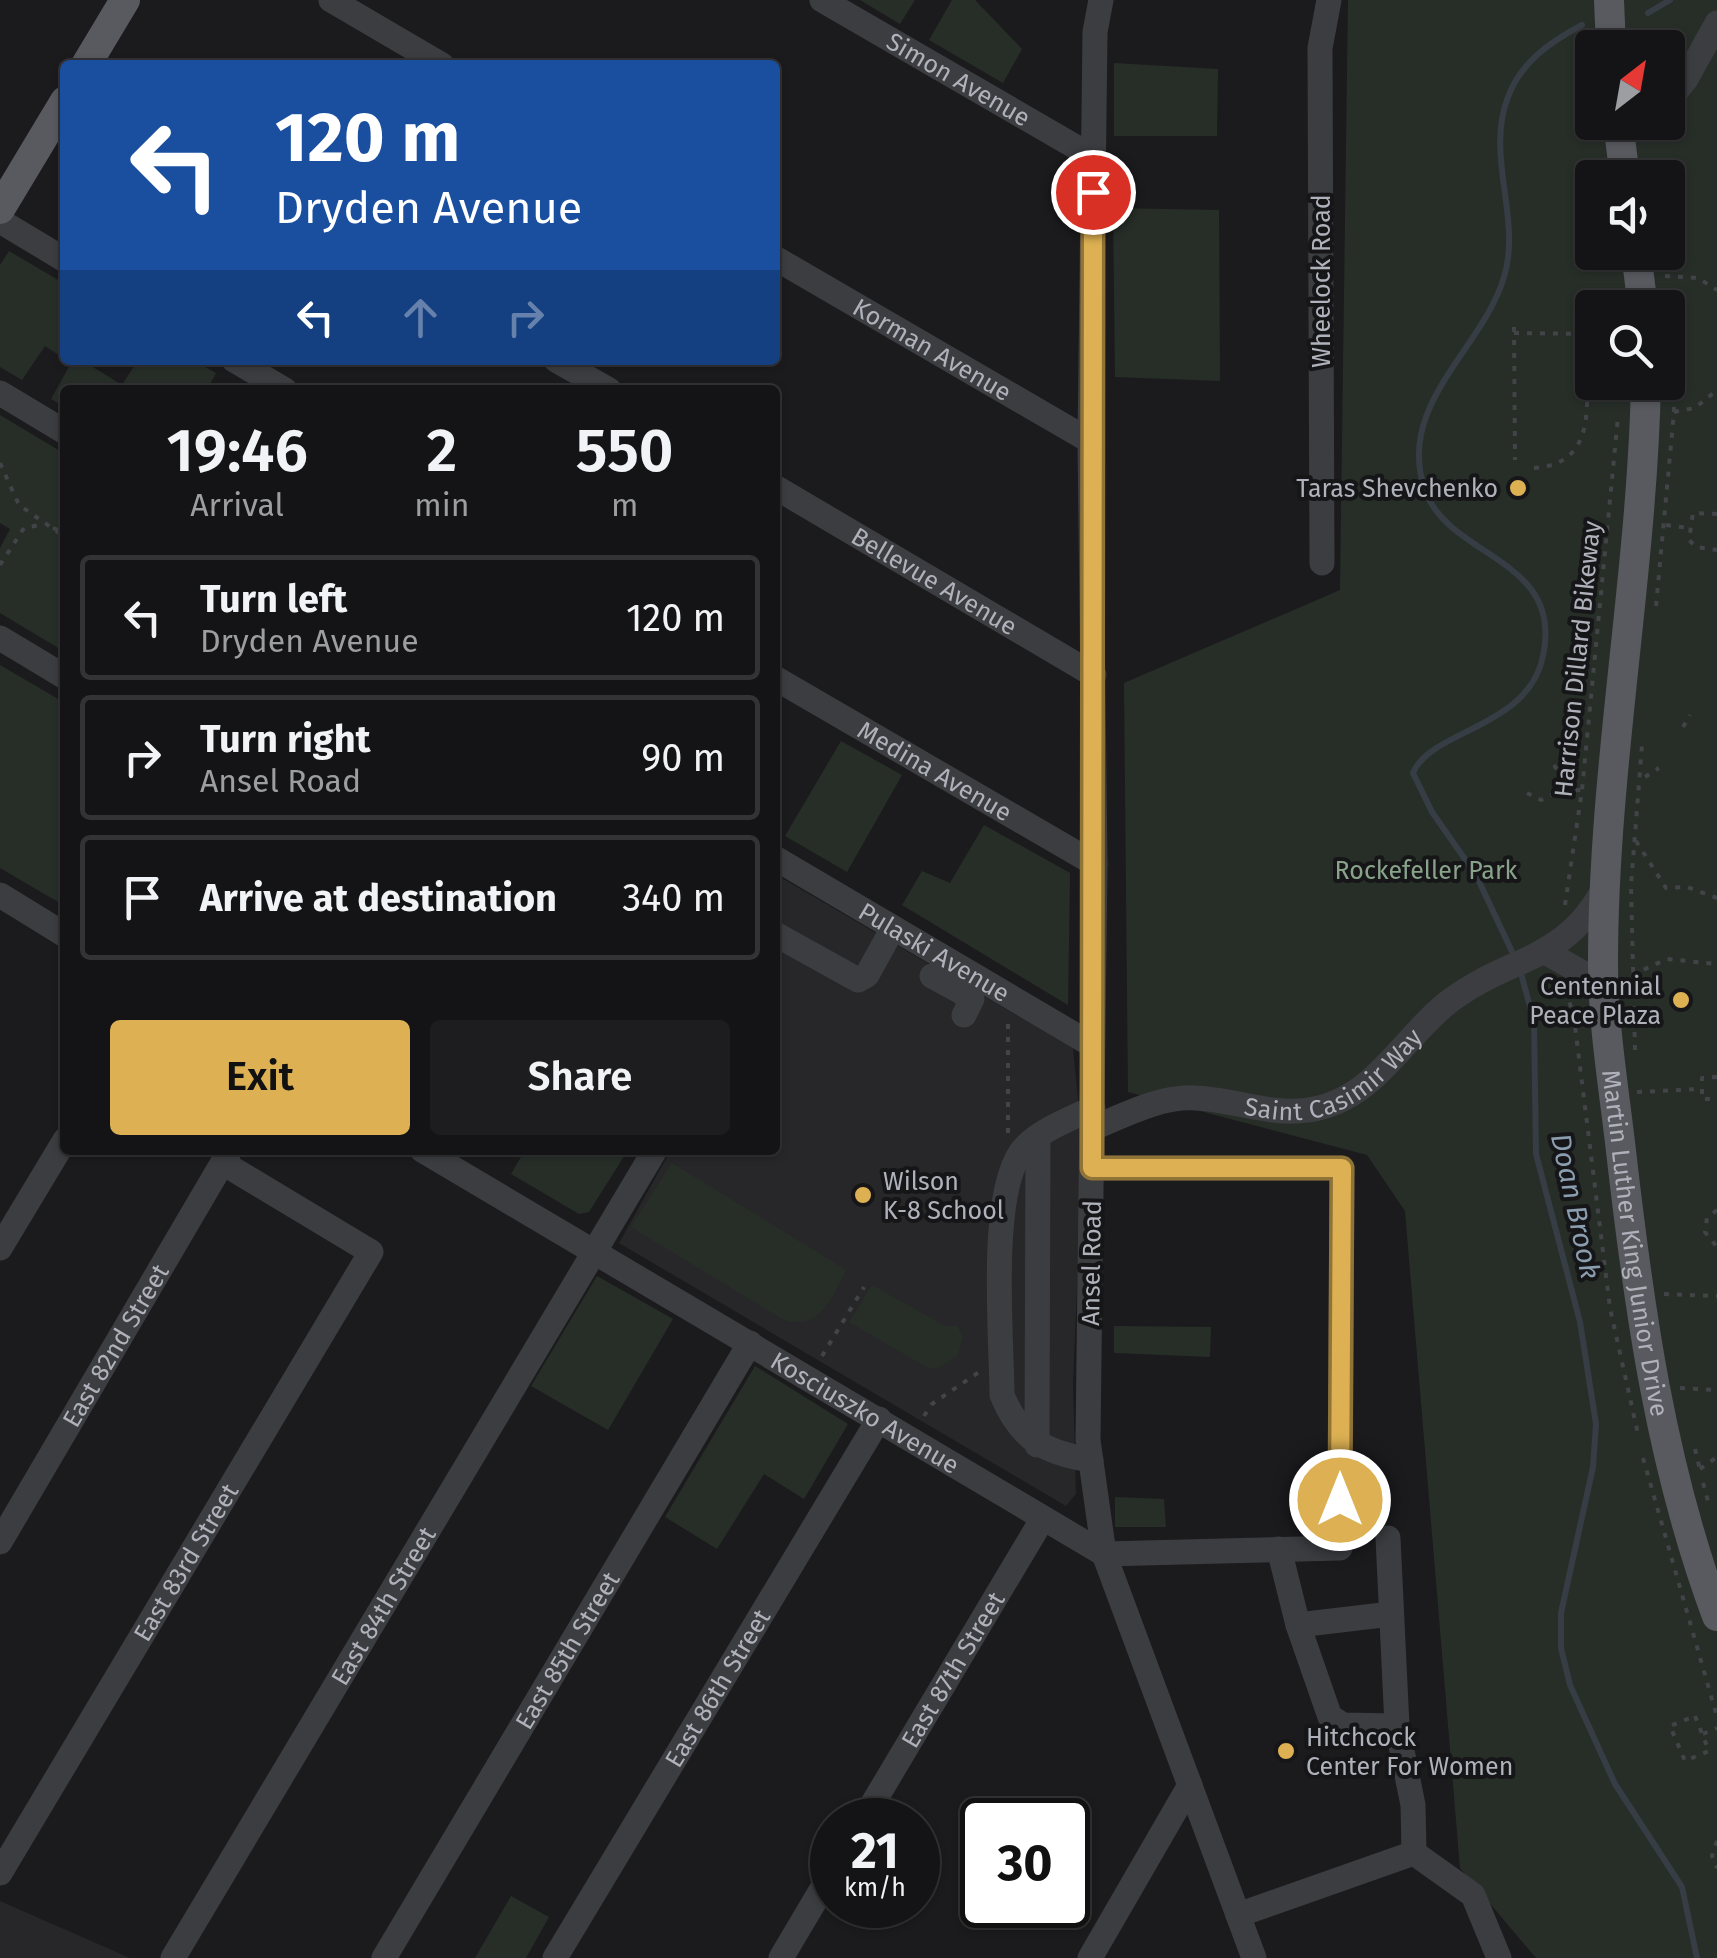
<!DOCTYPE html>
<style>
body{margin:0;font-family:"Fira Sans",sans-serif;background:#1d1d1f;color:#f1f3f6;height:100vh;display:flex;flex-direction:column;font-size:38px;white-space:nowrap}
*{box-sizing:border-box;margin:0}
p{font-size:32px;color:#9d9ea1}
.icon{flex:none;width:55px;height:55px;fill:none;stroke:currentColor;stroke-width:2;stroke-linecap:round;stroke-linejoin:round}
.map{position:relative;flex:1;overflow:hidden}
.sheet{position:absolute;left:60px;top:385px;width:720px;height:770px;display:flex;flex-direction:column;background:#141416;border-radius:10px;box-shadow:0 2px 8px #0004,0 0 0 2px #333335}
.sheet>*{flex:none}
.guide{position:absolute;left:60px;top:60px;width:720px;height:305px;border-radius:10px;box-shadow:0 2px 8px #0004,0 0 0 2px #333335;background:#1a4fa0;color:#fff;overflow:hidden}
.needle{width:65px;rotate:31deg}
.controls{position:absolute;left:1575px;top:30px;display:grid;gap:20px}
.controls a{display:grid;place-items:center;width:110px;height:110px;border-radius:10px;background:#141416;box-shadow:0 2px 8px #0004,0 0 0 2px #333335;font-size:50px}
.speed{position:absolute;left:810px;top:1798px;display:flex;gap:20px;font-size:50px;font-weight:700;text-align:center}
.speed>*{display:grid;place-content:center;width:130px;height:130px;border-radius:50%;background:#141416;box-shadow:0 2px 8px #0004,0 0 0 2px #333335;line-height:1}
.speed small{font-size:25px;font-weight:400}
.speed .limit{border:5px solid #111;border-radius:15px;background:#fff;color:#111}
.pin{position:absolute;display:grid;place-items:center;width:85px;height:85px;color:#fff;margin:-42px;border:5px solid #fff;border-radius:50%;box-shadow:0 2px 10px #0007}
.me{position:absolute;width:110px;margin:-55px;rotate:0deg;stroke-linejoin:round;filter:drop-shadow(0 0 8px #0008)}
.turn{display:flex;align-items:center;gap:35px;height:210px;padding:0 50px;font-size:45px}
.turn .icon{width:130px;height:130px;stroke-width:2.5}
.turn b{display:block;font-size:70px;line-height:85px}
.lanes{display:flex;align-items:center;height:95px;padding:0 50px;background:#0003;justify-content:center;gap:50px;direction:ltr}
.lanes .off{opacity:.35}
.eta{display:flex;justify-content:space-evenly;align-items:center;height:170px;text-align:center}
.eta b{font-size:60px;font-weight:600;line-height:70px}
.button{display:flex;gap:20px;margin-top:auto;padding:20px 50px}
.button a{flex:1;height:115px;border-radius:10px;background:#ddb153;color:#111;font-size:40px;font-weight:600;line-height:115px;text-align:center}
.button a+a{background:#1d1d1f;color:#f1f3f6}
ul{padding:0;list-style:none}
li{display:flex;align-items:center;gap:30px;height:125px;margin:0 20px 15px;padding:0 30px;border:5px solid #333335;border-radius:10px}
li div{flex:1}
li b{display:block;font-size:38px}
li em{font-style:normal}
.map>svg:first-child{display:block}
.built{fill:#272729}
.green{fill:#272e28;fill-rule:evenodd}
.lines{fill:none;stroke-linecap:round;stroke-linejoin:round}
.stream{stroke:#363d44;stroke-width:6}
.path{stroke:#424448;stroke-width:4;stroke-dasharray:5 8;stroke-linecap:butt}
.minor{stroke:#3c3d41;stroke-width:25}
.major{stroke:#595a60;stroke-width:30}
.route-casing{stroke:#907336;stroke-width:25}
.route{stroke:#ddb153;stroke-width:18}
.poi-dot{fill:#ddb153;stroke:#161618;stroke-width:4}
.labels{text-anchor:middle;stroke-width:8;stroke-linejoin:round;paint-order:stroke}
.street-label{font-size:25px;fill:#afb2ba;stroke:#161618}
.poi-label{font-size:25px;fill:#afb2ba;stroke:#161618;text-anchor:end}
.park-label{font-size:25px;fill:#89a38b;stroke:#161618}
.water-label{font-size:28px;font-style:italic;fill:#8b9eb0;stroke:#161618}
</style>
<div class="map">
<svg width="1717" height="1958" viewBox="0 0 1717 1958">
<rect width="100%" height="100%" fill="#1b1b1d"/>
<!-- built -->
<path class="built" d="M 775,874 L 1073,1048 L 1083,1150 L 1073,1383 L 1076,1494 L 1066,1506 L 619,1243 L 671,1150 L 775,1150 Z
M 0,1901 L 130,1958 L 0,1958 Z"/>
<!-- green -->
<path class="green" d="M 860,0 L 915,0 L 900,24 Z
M 952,0 L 975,0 L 1022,49 L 1003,83 L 929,40 Z
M 1348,0 L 1717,0 L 1717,1958 L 1536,1958 L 1460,1868 L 1405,1211 L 1367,1155 L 1128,1092 L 1124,683 L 1340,590 ZM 1592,48 L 1668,48 L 1668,122 L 1592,122 ZM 1592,178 L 1668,178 L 1668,252 L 1592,252 ZM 1592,308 L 1668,308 L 1668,382 L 1592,382 Z
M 1114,63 L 1218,69 L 1217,136 L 1114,136 Z
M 1113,208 L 1219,210 L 1220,381 L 1115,377 Z
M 9,251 L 65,284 L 65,359 L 45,346 L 22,380 L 0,367 L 0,265 Z
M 67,360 L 96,360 L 93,367 L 122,385 L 138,360 L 193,360 L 216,373 L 207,390 L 65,390 L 65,407 L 51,399 L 71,363 Z
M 0,415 L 65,454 L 65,652 L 0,613 L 0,548 L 10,529 L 0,523 Z
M 0,665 L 65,703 L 65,906 L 0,868 Z
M 841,741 L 902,775 L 847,872 L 785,836 Z
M 984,825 L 1070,873 L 1068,1005 L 902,905 L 922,871 L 950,883 Z
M 525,1150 L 628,1150 L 589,1212 L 579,1214 L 511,1174 Z
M 672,1163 L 846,1270 C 832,1297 821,1331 784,1320 L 631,1227 Z
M 597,1276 L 673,1319 L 608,1430 L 531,1386 Z
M 872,1285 L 945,1326 L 957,1326 L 963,1335 L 958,1355 L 938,1368 L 928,1368 L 849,1322 Z
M 1114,1326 L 1211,1327 L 1210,1357 L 1114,1353 Z
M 755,1366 L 848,1424 L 804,1499 L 764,1474 L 717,1549 L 665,1517 Z
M 1115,1497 L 1164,1499 L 1166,1527 L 1115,1527 Z
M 511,1896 L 549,1917 L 526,1958 L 475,1958 Z"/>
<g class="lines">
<!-- stream -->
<path class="stream" d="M 1648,13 L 1670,0
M 1515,958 L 1476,875 L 1432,812 L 1413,773 C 1430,730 1529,728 1543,656 C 1564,557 1449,559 1425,490 C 1395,405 1483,349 1504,277 C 1522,219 1485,156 1508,97 C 1521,62 1550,42 1582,25
M 1520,970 L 1534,1021 L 1536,1154 L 1580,1322 L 1596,1424 L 1593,1467 L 1561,1613 L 1561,1648 L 1570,1685 L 1615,1784 L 1682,1887 L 1697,1958"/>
<!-- path -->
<path class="path" d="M 1589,61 L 1592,106
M 1663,252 L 1664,268
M 1665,276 L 1698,278 L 1717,290
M 1588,315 L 1589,356
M 1514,327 L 1515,460
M 1514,333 L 1589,334
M 1674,412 L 1695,408 L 1717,390
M 0,463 L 19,505 L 65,537
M 1534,468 C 1580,465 1588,433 1587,392
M 1717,514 L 1693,513 L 1689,540 L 1696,547 L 1717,550
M 1666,525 L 1689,528
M 53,528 L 65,533
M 0,565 L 24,528 L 39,525
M 1656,606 L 1674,412 L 1668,297
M 1683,727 L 1690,715
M 1554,765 L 1569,790
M 1645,777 L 1659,768
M 1527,793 L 1541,800 L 1559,791 L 1582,790
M 1636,841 L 1666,888 L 1687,887 L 1717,898
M 1565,905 L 1582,790 L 1618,417
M 1632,975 L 1667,959 L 1717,964
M 1566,990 L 1574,1018 L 1610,1308 L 1638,1434
M 1635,1050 L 1631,885 L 1642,745
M 1717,1077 L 1702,1078 L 1702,1099 L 1717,1099
M 1637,1092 L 1702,1089
M 1008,1133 L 1008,1023
M 1717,1210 L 1707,1218 L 1705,1232 L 1717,1247
M 1664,1294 L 1717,1296
M 822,1356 L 864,1287
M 1680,1388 L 1717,1390
M 924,1416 L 932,1404 L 982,1370
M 1695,1449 L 1701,1474
M 1643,1458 L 1717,1717
M 1700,1469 L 1717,1457
M 1703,1483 L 1710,1508
M 1695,1716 L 1709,1751 L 1685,1761 L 1670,1726 Z
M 1703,1734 L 1717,1728
M 1717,1841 L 1712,1856 L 1717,1868"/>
<!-- minor -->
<g class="minor">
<path d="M 331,0 L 442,65"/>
<path id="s1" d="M 822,0 L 1093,157"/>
<path d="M 1101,0 L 1095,32 L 1090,441 L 1095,864 L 1088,1440 L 1104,1554 L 1254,1958"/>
<path d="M 1668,101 L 1686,79 L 1717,23"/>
<path d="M 0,221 L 65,260"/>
<path id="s2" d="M 775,258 L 1090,441"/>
<path d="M 234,360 L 285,390"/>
<path d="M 556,360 L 609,390"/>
<path d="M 0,393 L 65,432"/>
<path id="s3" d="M 775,487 L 1094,675"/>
<path d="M 1322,563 L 1320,48 L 1329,0"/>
<path d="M 0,638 L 65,677"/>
<path id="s4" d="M 775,678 L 1095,864"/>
<path id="s5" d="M 775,858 L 1092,1045"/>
<path d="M 0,895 L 65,935"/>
<path d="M 775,934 L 858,980 L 867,975 L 893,928"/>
<path d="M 1547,953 L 1604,985"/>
<path d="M 932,976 L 956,989"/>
<path d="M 964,1015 L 972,999 L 956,989 L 966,971"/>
<path id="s6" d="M 1093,1128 C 1125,1115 1160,1096 1195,1098 C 1232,1099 1271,1116 1308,1110 C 1375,1101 1403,1036 1451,1000 C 1512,955 1565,963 1606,885"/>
<path id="s7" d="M 422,1150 L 1104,1554 L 1340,1548 L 1342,1168 L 1093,1168"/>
<path d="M 0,1248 L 65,1140"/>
<path d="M 1037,1445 L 1038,1137"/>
<path d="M 1091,1460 C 1045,1453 1020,1439 1002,1395 C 1002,1339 987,1184 1026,1146 C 1044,1128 1071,1119 1093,1108"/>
<path id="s8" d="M 0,1542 L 230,1150"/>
<path d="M 1279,1549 L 1298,1625"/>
<path d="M 1391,1614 L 1298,1625 L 1330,1717 L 1343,1725 L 1397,1726"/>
<path id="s9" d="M 863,1820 L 1043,1518"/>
<path d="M 1414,1853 L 1473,1895 L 1499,1958"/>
<path id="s10" d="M 0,1873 L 371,1252 L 223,1163"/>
<path d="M 1238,1915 L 1414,1853 L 1413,1805 L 1397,1726 L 1388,1538"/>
<path id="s11" d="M 173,1958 L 655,1150"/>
<path id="s12" d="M 384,1958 L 750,1343"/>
<path id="s13" d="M 555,1958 L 879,1419"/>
<path d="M 781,1958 L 832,1872"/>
<path d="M 1090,1958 L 1190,1785"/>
</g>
<!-- major -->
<g class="major">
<path d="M 1609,0 L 1611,48"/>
<path d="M 86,65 L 125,0"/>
<path d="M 1618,122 L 1625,178"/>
<path d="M 0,209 L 65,101"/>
<path d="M 1636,252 L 1643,308"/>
<path id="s14" d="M 1646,382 C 1642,576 1603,768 1603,963 C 1603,1025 1614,1089 1621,1151 C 1639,1309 1661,1466 1717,1616"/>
</g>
</g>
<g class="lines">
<defs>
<path id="route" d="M 1093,192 L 1092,1168 L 1342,1168 L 1340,1500"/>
</defs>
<!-- route casing -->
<use href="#route" class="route-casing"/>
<!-- route -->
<use href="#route" class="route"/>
</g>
<!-- markers -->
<g class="poi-dot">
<circle cx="1518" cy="488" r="10"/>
<circle cx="1681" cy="1000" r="10"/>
<circle cx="863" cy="1195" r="10"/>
<circle cx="1286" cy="1751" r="10"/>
</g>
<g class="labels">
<!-- street labels -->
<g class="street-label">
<text dy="9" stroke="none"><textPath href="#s1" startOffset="158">Simon Avenue</textPath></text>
<text transform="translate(1321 281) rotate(-90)" y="9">Wheelock Road</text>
<text dy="9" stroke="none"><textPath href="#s2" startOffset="182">Korman Avenue</textPath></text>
<text dy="9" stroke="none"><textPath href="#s3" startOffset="185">Bellevue Avenue</textPath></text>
<text transform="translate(1577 659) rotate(-84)" y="9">Harrison Dillard Bikeway</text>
<text dy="9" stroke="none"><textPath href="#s4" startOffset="185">Medina Avenue</textPath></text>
<text dy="9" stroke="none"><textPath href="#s5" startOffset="185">Pulaski Avenue</textPath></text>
<text dy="9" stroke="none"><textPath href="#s6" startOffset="258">Saint Casimir Way</textPath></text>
<text dy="9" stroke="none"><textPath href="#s14" startOffset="865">Martin Luther King Junior Drive</textPath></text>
<text transform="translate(1091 1263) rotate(-89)" y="9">Ansel Road</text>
<text dy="9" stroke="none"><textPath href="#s8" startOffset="228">East 82nd Street</textPath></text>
<text dy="9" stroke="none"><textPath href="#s7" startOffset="515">Kosciuszko Avenue</textPath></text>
<text dy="9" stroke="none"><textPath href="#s10" startOffset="362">East 83rd Street</textPath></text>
<text dy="9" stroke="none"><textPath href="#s11" startOffset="410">East 84th Street</textPath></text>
<text dy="9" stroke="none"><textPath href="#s12" startOffset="358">East 85th Street</textPath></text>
<text dy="9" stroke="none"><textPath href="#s9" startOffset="175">East 87th Street</textPath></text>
<text dy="9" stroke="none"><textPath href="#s13" startOffset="315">East 86th Street</textPath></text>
</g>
<!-- poi labels -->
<g class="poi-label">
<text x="1498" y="497">Taras Shevchenko</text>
<text x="1661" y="995">Centennial<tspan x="1661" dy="29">Peace Plaza</tspan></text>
<text x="883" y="1190" text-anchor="start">Wilson<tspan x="883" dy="29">K-8 School</tspan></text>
<text x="1306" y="1746" text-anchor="start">Hitchcock<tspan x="1306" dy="29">Center For Women</tspan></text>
</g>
<!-- park labels -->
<g class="park-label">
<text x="1426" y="879">Rockefeller Park</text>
</g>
<!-- water labels -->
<g class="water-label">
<text transform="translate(1576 1206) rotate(78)" y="10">Doan Brook</text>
</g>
</g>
</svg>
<div class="controls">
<a><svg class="needle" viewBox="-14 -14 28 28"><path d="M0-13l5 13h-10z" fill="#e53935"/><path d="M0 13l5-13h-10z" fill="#9d9ea1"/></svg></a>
<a><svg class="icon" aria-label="sound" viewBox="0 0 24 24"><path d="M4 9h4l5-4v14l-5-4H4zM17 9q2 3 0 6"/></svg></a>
<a><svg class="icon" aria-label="search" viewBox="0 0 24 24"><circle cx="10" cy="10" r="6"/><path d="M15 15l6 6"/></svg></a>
</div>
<div class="speed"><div>21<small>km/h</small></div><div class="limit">30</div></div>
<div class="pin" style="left:1093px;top:192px;background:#d93025"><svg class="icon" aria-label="arrive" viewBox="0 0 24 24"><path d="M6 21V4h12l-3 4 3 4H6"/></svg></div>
<svg class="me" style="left:1340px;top:1500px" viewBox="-20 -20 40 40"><circle r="17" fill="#ddb153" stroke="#fff" stroke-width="3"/><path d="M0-11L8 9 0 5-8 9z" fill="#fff"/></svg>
<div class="guide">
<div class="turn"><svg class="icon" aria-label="left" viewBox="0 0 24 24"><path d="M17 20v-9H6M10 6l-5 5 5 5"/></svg><div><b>120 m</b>Dryden Avenue</div></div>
<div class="lanes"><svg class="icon" aria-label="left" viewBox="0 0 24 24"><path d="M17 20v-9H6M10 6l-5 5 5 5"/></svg><svg class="icon off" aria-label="ahead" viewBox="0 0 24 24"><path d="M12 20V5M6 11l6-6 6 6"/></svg><svg class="icon off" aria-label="right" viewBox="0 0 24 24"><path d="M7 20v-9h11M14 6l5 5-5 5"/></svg></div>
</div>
<section class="sheet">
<div class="eta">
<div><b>19:46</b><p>Arrival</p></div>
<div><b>2</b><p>min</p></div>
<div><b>550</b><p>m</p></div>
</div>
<ul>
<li><svg class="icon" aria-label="left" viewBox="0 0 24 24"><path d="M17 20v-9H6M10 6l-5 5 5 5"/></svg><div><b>Turn left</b><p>Dryden Avenue</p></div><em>120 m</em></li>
<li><svg class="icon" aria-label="right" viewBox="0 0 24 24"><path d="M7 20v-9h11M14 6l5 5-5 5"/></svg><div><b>Turn right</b><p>Ansel Road</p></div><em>90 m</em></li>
<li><svg class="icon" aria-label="arrive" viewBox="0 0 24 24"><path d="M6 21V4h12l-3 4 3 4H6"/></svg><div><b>Arrive at destination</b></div><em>340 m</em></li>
</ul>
<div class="button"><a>Exit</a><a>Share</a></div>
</section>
</div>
